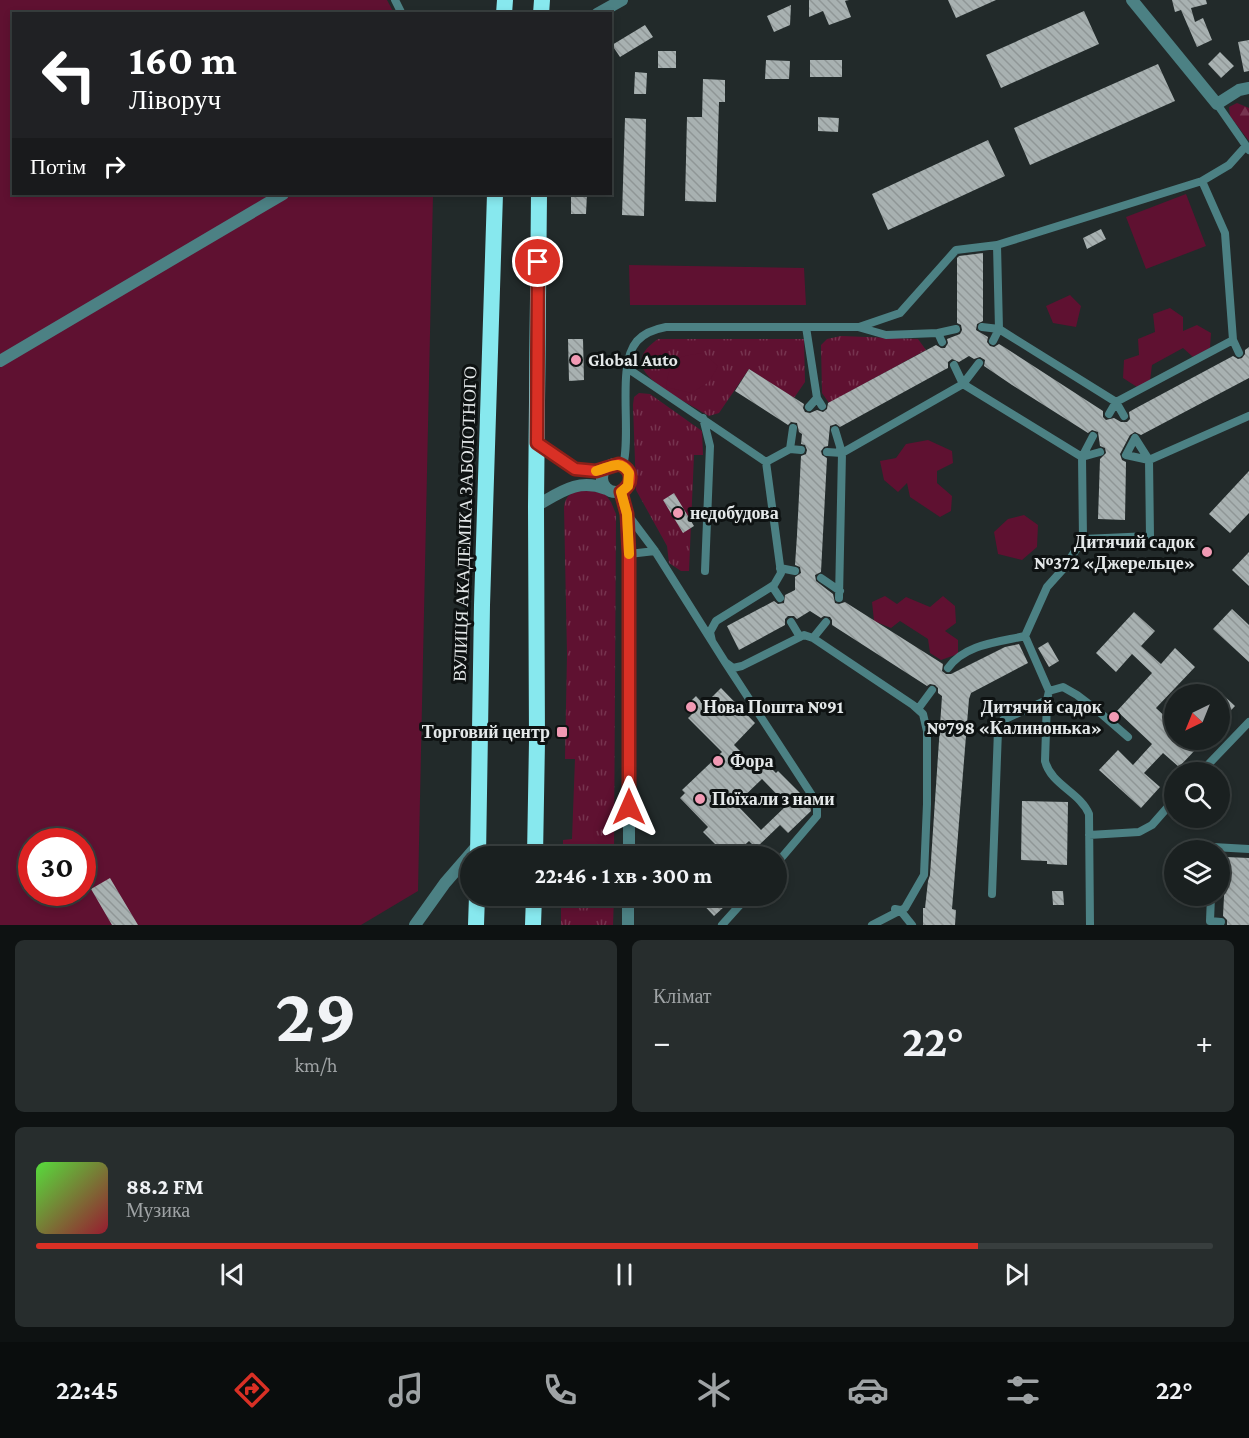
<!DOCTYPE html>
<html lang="uk">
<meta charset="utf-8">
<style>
body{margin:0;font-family:"Crimson Pro",serif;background:#272d2d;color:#f1f3f6;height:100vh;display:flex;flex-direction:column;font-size:22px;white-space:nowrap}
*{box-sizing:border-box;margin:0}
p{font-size:20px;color:#9fa3a5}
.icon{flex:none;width:33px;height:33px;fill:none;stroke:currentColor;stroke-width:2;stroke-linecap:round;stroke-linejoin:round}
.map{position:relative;height:925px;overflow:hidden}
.side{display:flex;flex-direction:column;gap:15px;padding:15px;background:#0e1212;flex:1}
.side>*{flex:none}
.hud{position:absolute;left:12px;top:12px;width:600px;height:183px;border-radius:0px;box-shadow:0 3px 9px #0003,0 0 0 2px #383e3e;background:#202124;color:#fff;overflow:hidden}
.needle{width:39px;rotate:223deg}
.controls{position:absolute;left:1164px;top:684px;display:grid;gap:12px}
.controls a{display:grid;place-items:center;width:66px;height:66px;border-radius:50%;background:#1a2020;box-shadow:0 3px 9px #0003,0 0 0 2px #383e3e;font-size:30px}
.speed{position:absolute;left:18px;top:828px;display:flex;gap:12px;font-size:30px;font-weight:700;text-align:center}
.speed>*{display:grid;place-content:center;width:78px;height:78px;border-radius:50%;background:#1a2020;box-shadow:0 3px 9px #0003,0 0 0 2px #383e3e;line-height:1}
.speed .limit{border:9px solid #d22;background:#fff;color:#111}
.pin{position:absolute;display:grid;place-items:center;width:51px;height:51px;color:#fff;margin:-26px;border:3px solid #fff;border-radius:50%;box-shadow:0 2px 6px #0007}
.me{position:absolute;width:66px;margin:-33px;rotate:0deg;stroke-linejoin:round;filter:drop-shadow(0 0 4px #0008)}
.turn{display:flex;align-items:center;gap:21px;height:126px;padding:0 18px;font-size:27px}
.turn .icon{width:78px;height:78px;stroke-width:2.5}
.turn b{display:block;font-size:42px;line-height:51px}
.then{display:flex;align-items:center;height:57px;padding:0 18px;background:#0003;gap:12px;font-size:22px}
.big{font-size:45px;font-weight:700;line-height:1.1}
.side .card{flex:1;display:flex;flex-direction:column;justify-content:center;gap:9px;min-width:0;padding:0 21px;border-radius:9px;background:#272d2d}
.side .dial{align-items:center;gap:0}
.dial b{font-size:78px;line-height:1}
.song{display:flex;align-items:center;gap:18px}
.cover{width:72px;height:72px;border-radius:9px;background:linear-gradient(135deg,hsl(110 70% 55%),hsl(350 70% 35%))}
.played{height:6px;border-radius:3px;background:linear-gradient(90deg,#d93025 80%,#383e3e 80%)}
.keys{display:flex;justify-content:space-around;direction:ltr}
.heat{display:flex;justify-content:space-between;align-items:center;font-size:33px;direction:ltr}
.side .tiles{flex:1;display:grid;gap:15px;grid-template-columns:1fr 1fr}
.card:last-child{grid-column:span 2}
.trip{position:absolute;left:460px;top:846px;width:327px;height:60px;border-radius:30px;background:#1a2020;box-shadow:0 3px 9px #0003,0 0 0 2px #383e3e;font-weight:700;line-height:60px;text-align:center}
.dock{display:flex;height:96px;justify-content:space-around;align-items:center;background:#0a0d0d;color:#9fa3a5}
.dock .icon{width:42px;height:42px}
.dock .current{color:#d93025}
.dock b{font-size:27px;color:#f1f3f6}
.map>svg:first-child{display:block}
</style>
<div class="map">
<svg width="1249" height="925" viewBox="0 0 1249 925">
<defs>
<pattern id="grass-tufts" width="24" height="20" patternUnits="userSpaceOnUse" patternTransform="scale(1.5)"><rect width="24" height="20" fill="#5f1131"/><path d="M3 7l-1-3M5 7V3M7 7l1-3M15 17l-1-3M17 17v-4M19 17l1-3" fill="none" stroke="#76344f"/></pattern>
<pattern id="forest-firs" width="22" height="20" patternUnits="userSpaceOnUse" patternTransform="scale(1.5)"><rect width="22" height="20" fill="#5f1131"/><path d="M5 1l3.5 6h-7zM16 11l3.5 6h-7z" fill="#76344f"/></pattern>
<pattern id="building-back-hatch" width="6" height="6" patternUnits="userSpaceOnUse" patternTransform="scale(1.5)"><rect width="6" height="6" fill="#a8b1b1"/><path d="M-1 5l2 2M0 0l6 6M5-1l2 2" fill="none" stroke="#8f9696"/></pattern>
</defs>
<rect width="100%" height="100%" fill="#222a2a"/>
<path fill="url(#grass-tufts)" d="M 841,336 L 918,339 L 926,350 L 829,403 L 822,393 L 821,345 L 827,339 Z
M 658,339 L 804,339 L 805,382 L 794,398 L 749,369 L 719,413 L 709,416 C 693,406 645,383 642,365 C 639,353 650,345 658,339 Z
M 639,393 L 650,394 L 702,431 L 703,455 L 694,455 L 689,571 L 681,571 L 669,563 L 667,546 L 636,490 L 633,405 L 634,397 Z
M 583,489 L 605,494 L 611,502 L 616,514 L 614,856 L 563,856 L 563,840 L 572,839 L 575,759 L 565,759 L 567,654 L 564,507 C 566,495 571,492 583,489 Z
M 561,896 L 614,896 L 613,925 L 561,925 Z"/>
<path fill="url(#forest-firs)" d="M 1237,103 L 1249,108 L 1249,141 L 1230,116 L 1229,107 Z"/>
<path fill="#5f1131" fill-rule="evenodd" d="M 0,0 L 387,0 L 394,13 L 14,14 L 14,194 L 433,194 L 418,891 L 361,925 L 0,925 ZM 32,842 L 82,842 L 82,892 L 32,892 Z
M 1186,194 L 1206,246 L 1146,269 L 1126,217 Z
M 629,265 L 804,268 L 806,305 L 630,305 Z
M 1070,295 L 1081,306 L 1076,327 L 1053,323 L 1046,306 Z
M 1170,308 L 1183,317 L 1183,331 L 1197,325 L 1211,333 L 1210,348 L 1193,357 L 1183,348 L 1152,365 L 1150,381 L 1137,387 L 1123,378 L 1124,360 L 1139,355 L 1138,339 L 1155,332 L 1153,314 Z
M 703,353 L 718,366 L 709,382 L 691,393 L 666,387 C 671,357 674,357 703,353 Z
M 928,440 L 952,451 L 953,463 L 937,471 L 937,483 L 952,496 L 951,511 L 940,517 L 910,497 L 907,483 L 898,492 L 884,480 L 880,461 L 896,458 L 906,444 Z
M 1024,515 L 1038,525 L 1037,547 L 1022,560 L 998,554 L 994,532 L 1008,519 Z
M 885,596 L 897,604 L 906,597 L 930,607 L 943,596 L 955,606 L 956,623 L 945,631 L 958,640 L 958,654 L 941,660 L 930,653 L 928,639 L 900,621 L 891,628 L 874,621 L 872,602 Z"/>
<path fill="url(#building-back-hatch)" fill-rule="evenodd" d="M 809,0 L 849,0 L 845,1 L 851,17 L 829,25 L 823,11 L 809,17 Z
M 948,0 L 996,0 L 956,18 Z
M 1172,0 L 1206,0 L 1207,4 L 1191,8 L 1195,22 L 1203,18 L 1212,40 L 1197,47 L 1181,10 L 1175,12 Z
M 791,5 L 790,25 L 774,32 L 767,16 Z
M 1084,11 L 1099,44 L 1001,88 L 986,55 Z
M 645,25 L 653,37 L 620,57 L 612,45 Z
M 1249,40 L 1249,71 L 1244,72 L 1238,42 Z
M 658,51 L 676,51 L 676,68 L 658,68 Z
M 1220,52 L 1234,66 L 1221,78 L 1208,64 Z
M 766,60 L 790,61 L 789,79 L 765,79 Z
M 810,60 L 842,60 L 842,77 L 810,77 Z
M 1158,64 L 1175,101 L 1030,165 L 1014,128 Z
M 635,72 L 647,73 L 646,94 L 634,94 Z
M 703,79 L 725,80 L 725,102 L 719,102 L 716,202 L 685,201 L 687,117 L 702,117 Z
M 818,117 L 839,118 L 838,132 L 818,131 Z
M 625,118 L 646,119 L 644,216 L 622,215 Z
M 988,140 L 1005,176 L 888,230 L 872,194 Z
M 571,194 L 587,194 L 586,214 L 571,214 Z
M 1101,229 L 1106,239 L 1087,249 L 1083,238 Z
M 983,253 L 983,321 L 977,324 L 976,330 L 988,337 L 987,342 L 990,346 L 994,347 L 999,344 L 1004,347 L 1103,411 L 1103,417 L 1106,420 L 1114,418 L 1121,422 L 1127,422 L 1130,419 L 1129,412 L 1136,408 L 1233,356 L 1238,359 L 1242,358 L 1245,354 L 1245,350 L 1249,347 L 1249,378 L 1141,435 L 1135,432 L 1130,435 L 1120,454 L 1122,460 L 1126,462 L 1125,520 L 1098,519 L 1100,459 L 1106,453 L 1105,448 L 1100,446 L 1098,432 L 1092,430 L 1088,433 L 1012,385 L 984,366 L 985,360 L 980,357 L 974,359 L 969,356 L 959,362 L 952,359 L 948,362 L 948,368 L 944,370 L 840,427 L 836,424 L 830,426 L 828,446 L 824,447 L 821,451 L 822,455 L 827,458 L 821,572 L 815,575 L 816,581 L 833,594 L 835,603 L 839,604 L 845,602 L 943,664 L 942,671 L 946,674 L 951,674 L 1005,647 L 1019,644 L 1028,663 L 971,693 L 969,699 L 952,909 L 956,910 L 955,925 L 923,925 L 923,908 L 925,908 L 928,881 L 930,875 L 942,696 L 938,693 L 938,688 L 935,685 L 930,684 L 927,686 L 832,625 L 832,620 L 830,617 L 824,616 L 821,618 L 810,611 L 797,619 L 794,616 L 788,616 L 785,619 L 785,625 L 739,650 L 727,626 L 774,601 L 778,604 L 784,603 L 785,595 L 795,590 L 795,577 L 801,573 L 800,567 L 795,565 L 797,535 L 801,456 L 806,454 L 807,450 L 805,445 L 801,444 L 802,434 L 799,432 L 797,423 L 791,422 L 788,425 L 735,391 L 749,369 L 804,404 L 803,408 L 805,412 L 810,413 L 817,410 L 823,412 L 827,409 L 828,403 L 936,345 L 941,348 L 945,348 L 948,343 L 947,339 L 960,334 L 962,330 L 961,325 L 957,323 L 957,258 L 959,256 Z
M 568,339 L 583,339 L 584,380 L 569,381 Z
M 1249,471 L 1249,513 L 1230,533 L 1209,514 Z
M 674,493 L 694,526 L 683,533 L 663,500 Z
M 1249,552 L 1249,586 L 1232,570 Z
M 1232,609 L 1249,625 L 1249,662 L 1213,629 Z
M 1134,612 L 1155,631 L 1141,646 L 1161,664 L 1175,648 L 1195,667 L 1156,708 L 1174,725 L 1174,740 L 1190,740 L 1198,747 L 1179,767 L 1163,753 L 1144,773 L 1160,787 L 1141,808 L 1099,770 L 1118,750 L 1133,765 L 1152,744 L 1117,711 L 1152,673 L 1132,654 L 1116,672 L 1096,653 Z
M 1048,642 L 1059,661 L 1049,667 L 1038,648 Z
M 721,688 L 755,723 L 734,745 L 753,764 L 760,757 L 776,773 L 778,771 L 809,802 L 811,811 L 788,833 L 780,825 L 756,848 L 749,841 L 733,856 L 710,856 L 719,848 L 703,832 L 708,827 L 680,798 L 685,793 L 682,790 L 722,752 L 688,718 L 693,713 L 686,706 L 696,696 L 704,705 ZM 762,779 L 787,805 L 761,830 L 736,804 Z
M 1220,692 L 1235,706 L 1220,722 Z
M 1022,801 L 1068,802 L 1067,865 L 1047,864 L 1047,861 L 1021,860 Z
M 1226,857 L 1249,858 L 1249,925 L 1227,925 L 1227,920 L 1223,916 Z
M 110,878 L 138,925 L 112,925 L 91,889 Z
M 1052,891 L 1063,891 L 1064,905 L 1053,905 Z
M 695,896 L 736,896 L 714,916 Z"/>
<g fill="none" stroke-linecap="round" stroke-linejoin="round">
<path stroke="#4c8184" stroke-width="8" d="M 395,0 L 402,14
M 1217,104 L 1249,150
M 806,327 L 817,398 L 822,406
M 859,327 L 900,313 L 956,250 L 997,245 L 1202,181 L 1229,165 L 1246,146
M 982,327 L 999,329 L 1116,402 L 1233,340 L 1225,233 L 1202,181
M 938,333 L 956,329
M 1233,340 L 1239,353
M 993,341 L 999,329 L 997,245
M 954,365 L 963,384 L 1082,457 L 1083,539 L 1150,536 L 1149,460 L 1249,416
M 627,368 L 766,462 L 781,573 L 774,585 L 716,621 L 710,632 L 712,641
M 1116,402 L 1124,416
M 809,407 L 817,398
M 1109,414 L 1116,402
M 703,418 L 710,446 L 705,571
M 1135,438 L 1126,455 L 1149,460
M 1135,438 L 1149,460
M 790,449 L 793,428
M 827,452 L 842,453 L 835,430
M 1082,457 L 1093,436
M 1082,457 L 1100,452
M 766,462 L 790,449 L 801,450
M 623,466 C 632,432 616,365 637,341 C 645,332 655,329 666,327 L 858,327 L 886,335 L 938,333 L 942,342
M 628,515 L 655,551 L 725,662 L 817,803 L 817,816 L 777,863
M 629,554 L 655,551
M 780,568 L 795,571
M 821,578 L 840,591
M 772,586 L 780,598
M 839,598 L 842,453 L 963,384 L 979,363
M 791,622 L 800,637
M 1025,636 L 1049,691
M 813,638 L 826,622
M 725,662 L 733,668 L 742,666 L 804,635 L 813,638 L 913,705 L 923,714 L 927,731 L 927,804 L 924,875 L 905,908 L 872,925
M 948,668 C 965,644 999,642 1025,636 L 1047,587 L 1064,568 L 1083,539
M 918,709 L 932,690
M 1201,772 L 1249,722
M 1089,835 L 1139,832 L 1152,825 L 1174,800
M 1213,850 L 1213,847 L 1249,849
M 992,894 L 998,730 L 1003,720 L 1047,700
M 1211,896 L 1210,921 L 1221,922
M 895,909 L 900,910 L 912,925
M 722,925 L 748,896
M 1090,925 L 1089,814 C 1080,792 1051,785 1045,761 L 1047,700 L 1049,691 L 1063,687 L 1077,695 L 1098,711 L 1128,737"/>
<path stroke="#4c8184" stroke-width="12" d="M 1132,0 L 1217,104 L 1239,90 L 1249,88
M 0,361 L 283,194
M 537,443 C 560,459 575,476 605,469
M602 478a14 14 0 1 1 28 0a14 14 0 1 1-28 0Z
M 621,492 L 627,514 L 629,554 L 629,856
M 536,506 C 561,492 578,478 606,489
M 415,925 L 445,883 L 478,845
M 628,925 L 628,896"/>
<path stroke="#4c8184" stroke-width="12" d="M 597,14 L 622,0"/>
<path stroke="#87e8ee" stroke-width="16" d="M 504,14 L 505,0
M 541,14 L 542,0
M 478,856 L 482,605 L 495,194
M 535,856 L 537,741 L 536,506 L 539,194
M 476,925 L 477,896
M 533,925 L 534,896"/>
</g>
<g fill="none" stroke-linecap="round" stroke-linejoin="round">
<g stroke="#8d1f18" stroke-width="15">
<path id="route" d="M 538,262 L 537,443 L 575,469 L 596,471 L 619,464 C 633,469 634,484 621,492 L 627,514 L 629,554 L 629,807"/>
</g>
<use href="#route" stroke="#d93025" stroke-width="10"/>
<path stroke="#f59e0b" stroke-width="10" d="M 596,471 C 609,468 620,458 629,473 L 628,486 L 621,492 L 627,514 L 629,554"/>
</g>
<g fill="#f19ab4" stroke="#0e1212" stroke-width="2">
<circle cx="576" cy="360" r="6"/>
<circle cx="678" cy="513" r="6"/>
<circle cx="1207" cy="552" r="6"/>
<circle cx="691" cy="707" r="6"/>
<circle cx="1114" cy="717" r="6"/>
<rect x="556" y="726" width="12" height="12" rx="3"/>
<circle cx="718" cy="761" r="6"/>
<circle cx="700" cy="799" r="6"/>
</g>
<g text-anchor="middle" stroke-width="6" stroke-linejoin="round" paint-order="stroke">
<g font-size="18" font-weight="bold" fill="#e4e8e9" stroke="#0e1212" text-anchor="start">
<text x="588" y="366">Global Auto</text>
<text x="690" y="519">недобудова</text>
<text x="1195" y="548" text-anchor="end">Дитячий садок<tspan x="1195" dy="21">№372 «Джерельце»</tspan></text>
<text x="703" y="713">Нова Пошта №91</text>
<text x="1102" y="713" text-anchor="end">Дитячий садок<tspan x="1102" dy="21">№798 «Калинонька»</tspan></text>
<text x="550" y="738" text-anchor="end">Торговий центр</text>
<text x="730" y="767">Фора</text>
<text x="712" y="805">Поїхали з нами</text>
</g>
<g font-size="18" fill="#e4e8e9" stroke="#0e1212">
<text transform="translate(465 524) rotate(-88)" y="6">ВУЛИЦЯ АКАДЕМІКА ЗАБОЛОТНОГО</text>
</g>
</g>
</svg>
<div class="controls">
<a><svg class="needle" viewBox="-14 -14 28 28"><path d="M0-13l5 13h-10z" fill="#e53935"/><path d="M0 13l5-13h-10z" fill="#9fa3a5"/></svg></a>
<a><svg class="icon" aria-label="search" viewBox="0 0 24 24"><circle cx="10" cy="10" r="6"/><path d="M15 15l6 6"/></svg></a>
<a><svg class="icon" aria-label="layers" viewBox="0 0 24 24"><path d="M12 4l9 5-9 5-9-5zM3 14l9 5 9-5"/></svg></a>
</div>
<div class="speed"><div class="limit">30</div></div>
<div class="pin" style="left:538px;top:262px;background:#d93025"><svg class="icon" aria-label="arrive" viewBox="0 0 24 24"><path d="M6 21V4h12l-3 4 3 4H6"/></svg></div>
<svg class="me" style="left:629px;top:807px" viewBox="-20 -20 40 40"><path d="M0-17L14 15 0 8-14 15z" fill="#d93025" stroke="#fff" stroke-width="4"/></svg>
<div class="trip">22:46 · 1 хв · 300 m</div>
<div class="hud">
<div class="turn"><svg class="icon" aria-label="left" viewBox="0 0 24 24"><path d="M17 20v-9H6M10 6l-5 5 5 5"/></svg><div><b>160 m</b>Ліворуч</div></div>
<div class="then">Потім<svg class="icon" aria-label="right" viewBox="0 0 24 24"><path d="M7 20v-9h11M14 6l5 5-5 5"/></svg></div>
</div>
</div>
<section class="side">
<div class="tiles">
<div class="card dial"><b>29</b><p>km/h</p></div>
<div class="card"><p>Клімат</p>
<div class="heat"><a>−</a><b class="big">22°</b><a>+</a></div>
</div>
<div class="card">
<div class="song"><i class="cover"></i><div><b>88.2 FM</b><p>Музика</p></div></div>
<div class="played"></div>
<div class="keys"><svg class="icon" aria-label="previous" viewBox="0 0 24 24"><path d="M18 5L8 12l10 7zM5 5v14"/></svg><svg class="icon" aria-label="pause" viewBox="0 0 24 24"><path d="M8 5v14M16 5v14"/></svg><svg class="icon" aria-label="next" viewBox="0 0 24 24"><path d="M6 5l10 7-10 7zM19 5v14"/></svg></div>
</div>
</div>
</section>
<nav class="dock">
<b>22:45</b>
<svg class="icon current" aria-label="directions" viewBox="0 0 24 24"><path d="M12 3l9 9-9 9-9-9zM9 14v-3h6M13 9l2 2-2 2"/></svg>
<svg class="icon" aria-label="music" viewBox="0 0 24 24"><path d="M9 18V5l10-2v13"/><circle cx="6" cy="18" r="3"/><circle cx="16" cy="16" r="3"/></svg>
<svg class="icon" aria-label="phone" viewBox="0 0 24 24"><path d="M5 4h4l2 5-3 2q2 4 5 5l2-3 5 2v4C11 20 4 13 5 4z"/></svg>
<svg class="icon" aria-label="climate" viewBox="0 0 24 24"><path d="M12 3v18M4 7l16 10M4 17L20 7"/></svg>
<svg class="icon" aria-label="car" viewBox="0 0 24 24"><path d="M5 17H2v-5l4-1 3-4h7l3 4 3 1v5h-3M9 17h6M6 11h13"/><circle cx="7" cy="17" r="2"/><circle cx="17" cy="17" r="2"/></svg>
<svg class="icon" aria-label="filters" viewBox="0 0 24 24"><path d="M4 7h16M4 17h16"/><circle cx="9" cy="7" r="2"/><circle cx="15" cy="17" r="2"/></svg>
<b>22°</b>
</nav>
